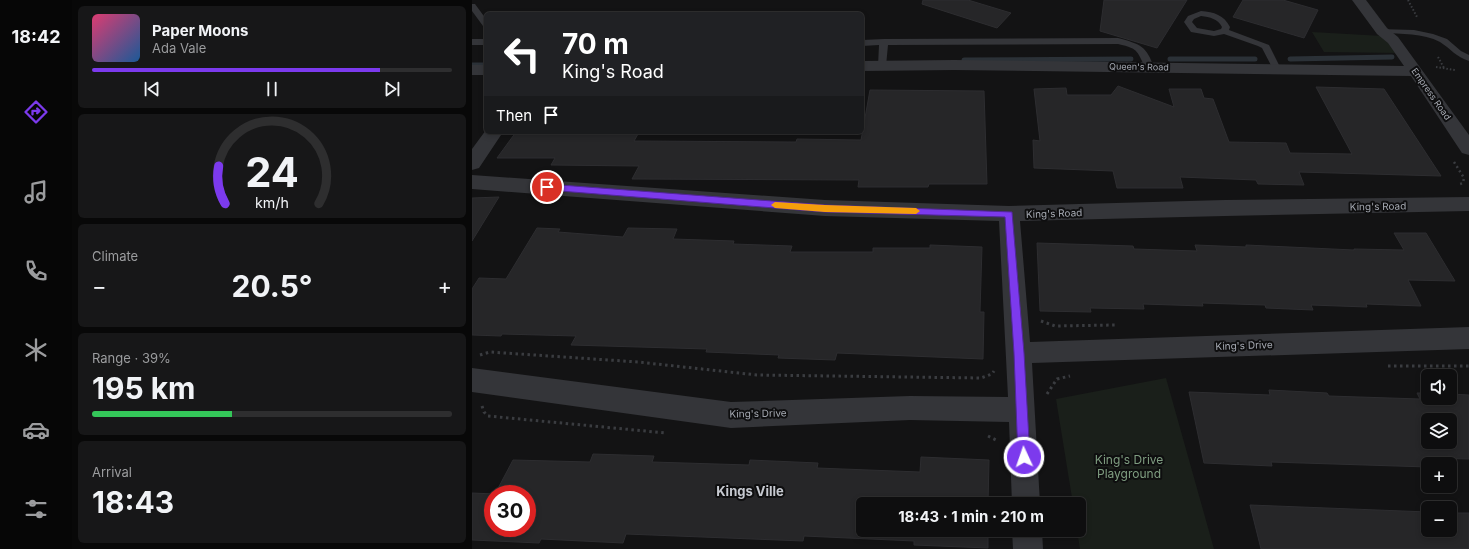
<!DOCTYPE html>
<meta charset="utf-8">
<style>
body{margin:0;font-family:Inter,sans-serif;background:#171718;color:#f1f3f6;height:100vh;display:flex;flex-direction:column;font-size:15px;white-space:nowrap}
*{box-sizing:border-box;margin:0}
p{font-size:13px;color:#9b9c9e}
.icon{flex:none;width:22px;height:22px;fill:none;stroke:currentColor;stroke-width:2;stroke-linecap:round;stroke-linejoin:round}
.map{position:relative;flex:1;overflow:hidden}
.drawer{display:flex;flex-direction:column;gap:6px;padding:6px;background:#080808;width:400px}
.drawer>*{flex:none}
.banner{position:absolute;left:12px;top:12px;width:380px;height:122px;border-radius:6px;box-shadow:0 2px 6px #0003,0 0 0 1px #2e2e2f;background:#202124;color:#fff;overflow:hidden}
.controls{position:absolute;left:949px;top:369px;display:grid;gap:8px}
.controls a{display:grid;place-items:center;width:36px;height:36px;border-radius:6px;background:#0e0e0f;box-shadow:0 2px 6px #0003,0 0 0 1px #2e2e2f;font-size:20px}
.speed{position:absolute;left:12px;top:485px;display:flex;gap:8px;font-size:20px;font-weight:700;text-align:center}
.speed>*{display:grid;place-content:center;width:52px;height:52px;border-radius:50%;background:#0e0e0f;box-shadow:0 2px 6px #0003,0 0 0 1px #2e2e2f;line-height:1}
.speed .limit{border:6px solid #d22;background:#fff;color:#111}
.pin{position:absolute;display:grid;place-items:center;width:34px;height:34px;color:#fff;margin:-17px;border:2px solid #fff;border-radius:50%;box-shadow:0 1px 4px #0007}
.me{position:absolute;width:44px;margin:-22px;rotate:357deg;stroke-linejoin:round;filter:drop-shadow(0 0 3px #0008)}
.turn{display:flex;align-items:center;gap:14px;height:84px;padding:0 12px;font-size:18px}
.turn .icon{width:52px;height:52px;stroke-width:2.5}
.turn b{display:block;font-size:28px;line-height:34px}
.then{display:flex;align-items:center;height:38px;padding:0 12px;background:#0003;gap:8px;font-size:15px}
.big{font-size:30px;font-weight:700;line-height:1.1}
.drawer .tile{flex:1;display:flex;flex-direction:column;justify-content:center;gap:6px;min-width:0;padding:0 14px;border-radius:6px;background:#171718}
.drawer .dial{align-items:center;gap:0}
.dial svg{height:104px;overflow:visible;fill:none;stroke:#2e2e2f;stroke-width:7;stroke-linecap:round;text-anchor:middle}
.dial text{fill:#f1f3f6;stroke:none}
.song{display:flex;align-items:center;gap:12px}
.cover{width:48px;height:48px;border-radius:6px;background:linear-gradient(135deg,hsl(340 70% 55%),hsl(210 70% 35%))}
.played{height:4px;border-radius:2px;background:linear-gradient(90deg,#7c3aed 80%,#2e2e2f 80%)}
.keys{display:flex;justify-content:space-around;direction:ltr}
.heat{display:flex;justify-content:space-between;align-items:center;font-size:22px;direction:ltr}
.charge{height:6px;border-radius:3px;background:linear-gradient(90deg,#34c759 39%,#2e2e2f 0)}
.trip{position:absolute;left:384px;top:497px;width:230px;height:40px;border-radius:6px;background:#0e0e0f;box-shadow:0 2px 6px #0003,0 0 0 1px #2e2e2f;font-weight:700;line-height:40px;text-align:center}
main{display:flex;flex:1;min-height:0}
.menu{display:flex;flex-direction:column;width:72px;justify-content:space-around;align-items:center;background:#060606;color:#9b9c9e}
.menu .icon{width:28px;height:28px}
.menu .active{color:#7c3aed}
.menu b{font-size:18px;color:#f1f3f6}
.map>svg:first-child{display:block}
</style>
<main>
<nav class="menu">
<b>18:42</b>
<svg class="icon active" aria-label="directions" viewBox="0 0 24 24"><path d="M12 3l9 9-9 9-9-9zM9 14v-3h6M13 9l2 2-2 2"/></svg>
<svg class="icon" aria-label="music" viewBox="0 0 24 24"><path d="M9 18V5l10-2v13"/><circle cx="6" cy="18" r="3"/><circle cx="16" cy="16" r="3"/></svg>
<svg class="icon" aria-label="phone" viewBox="0 0 24 24"><path d="M5 4h4l2 5-3 2q2 4 5 5l2-3 5 2v4C11 20 4 13 5 4z"/></svg>
<svg class="icon" aria-label="climate" viewBox="0 0 24 24"><path d="M12 3v18M4 7l16 10M4 17L20 7"/></svg>
<svg class="icon" aria-label="car" viewBox="0 0 24 24"><path d="M5 17H2v-5l4-1 3-4h7l3 4 3 1v5h-3M9 17h6M6 11h13"/><circle cx="7" cy="17" r="2"/><circle cx="17" cy="17" r="2"/></svg>
<svg class="icon" aria-label="filters" viewBox="0 0 24 24"><path d="M4 7h16M4 17h16"/><circle cx="9" cy="7" r="2"/><circle cx="15" cy="17" r="2"/></svg>
</nav>
<section class="drawer">
<div class="tile">
<div class="song"><i class="cover"></i><div><b>Paper Moons</b><p>Ada Vale</p></div></div>
<div class="played"></div>
<div class="keys"><svg class="icon" aria-label="previous" viewBox="0 0 24 24"><path d="M18 5L8 12l10 7zM5 5v14"/></svg><svg class="icon" aria-label="pause" viewBox="0 0 24 24"><path d="M8 5v14M16 5v14"/></svg><svg class="icon" aria-label="next" viewBox="0 0 24 24"><path d="M6 5l10 7-10 7zM19 5v14"/></svg></div>
</div>
<div class="tile dial"><svg viewBox="0 0 100 80">
<path d="M14 69A42 42 0 1 1 86 69"/>
<path d="M14 69A42 42 0 0 1 9 40" stroke="#7c3aed"/>
<text x="50" y="56" font-size="32" font-weight="700">24</text>
<text x="50" y="72" font-size="11">km/h</text>
</svg></div>
<div class="tile"><p>Climate</p>
<div class="heat"><a>−</a><b class="big">20.5°</b><a>+</a></div>
</div>
<div class="tile"><p>Range · 39%</p><b class="big">195 km</b><div class="charge"></div></div>
<div class="tile"><p>Arrival</p><b class="big">18:43</b></div>
</section>
<div class="map">
<svg width="997" height="549" viewBox="0 0 997 549">
<rect width="100%" height="100%" fill="#131314"/>
<path fill="#1a1f1a" d="M 840,32 L 911,36 L 927,53 L 852,52 Z
M 694,378 L 742,549 L 608,549 L 605,530 L 607,530 L 607,504 L 601,504 L 584,399 Z"/>
<g fill="none" stroke-linecap="round" stroke-linejoin="round">
<path stroke="#2b3137" stroke-width="5" d="M 698,59 L 783,59
M 818,59 L 920,57
M 492,60 L 659,59
M 0,65 L 14,65"/>
</g>
<path fill="#262628" stroke="#2d2d30" fill-rule="evenodd" d="M 451,0 L 496,0 L 539,13 L 525,28 L 450,4 Z
M 632,0 L 715,0 L 685,48 L 628,31 Z
M 771,0 L 811,0 L 846,10 L 832,38 L 761,17 Z
M 646,86 L 702,107 L 697,89 L 729,89 L 732,98 L 741,99 L 757,142 L 814,143 L 818,153 L 880,154 L 844,87 L 912,89 L 969,176 L 827,172 L 832,185 L 786,184 L 784,180 L 708,177 L 711,188 L 645,188 L 641,171 L 562,168 L 561,140 L 568,141 L 562,89 L 594,88 L 595,95 L 639,95 Z
M 398,90 L 512,91 L 515,184 L 457,184 L 456,187 L 386,187 L 387,180 L 160,179 L 167,166 L 79,165 L 83,158 L 25,158 L 44,132 L 166,134 L 162,141 L 324,142 L 325,139 L 389,140 Z
M 27,197 L 0,241 L 0,198 Z
M 65,228 L 88,229 L 86,232 L 151,237 L 156,228 L 205,229 L 201,239 L 262,241 L 261,244 L 320,246 L 318,252 L 401,252 L 401,248 L 458,248 L 458,245 L 510,247 L 508,312 L 512,312 L 511,359 L 365,353 L 363,360 L 306,358 L 307,355 L 234,352 L 235,349 L 99,345 L 104,336 L 30,334 L 29,336 L 0,335 L 0,289 L 7,278 L 34,279 Z
M 922,233 L 954,233 L 983,281 L 936,280 L 949,306 L 894,304 L 895,307 L 839,305 L 841,310 L 794,308 L 793,305 L 730,303 L 731,306 L 671,304 L 672,309 L 618,308 L 619,312 L 568,311 L 565,243 L 661,246 L 662,249 L 725,251 L 723,245 L 774,247 L 774,245 L 882,250 L 882,249 L 932,250 Z
M 797,390 L 855,393 L 857,396 L 948,399 L 945,393 L 956,393 L 956,398 L 978,398 L 978,394 L 997,395 L 997,459 L 956,458 L 959,464 L 956,464 L 956,467 L 799,462 L 800,466 L 732,463 L 717,392 L 798,395 ZM 956,420 L 978,420 L 978,442 L 956,442 Z
M 121,454 L 182,456 L 180,462 L 277,465 L 278,460 L 346,463 L 345,468 L 448,472 L 449,457 L 517,460 L 516,504 L 391,504 L 391,530 L 516,530 L 516,548 L 442,545 L 442,541 L 332,536 L 331,541 L 154,534 L 151,543 L 69,539 L 67,543 L 0,540 L 0,493 L 23,494 L 41,460 L 118,462 ZM 21,494 L 55,494 L 55,528 L 21,528 Z
M 778,505 L 956,512 L 956,530 L 978,530 L 978,513 L 997,513 L 997,549 L 789,549 Z"/>
<g fill="none" stroke-linecap="round" stroke-linejoin="round">
<path stroke="#3a3c40" stroke-width="2" stroke-dasharray="1.5 2" stroke-linecap="butt" d="M 936,0 L 945,17
M 966,57 L 972,68
M 964,67 L 983,70"/>
<path stroke="#3a3c40" stroke-width="2.5" stroke-dasharray="2 3" stroke-linecap="butt" d="M 982,162 L 992,178 L 991,183 L 988,184"/>
<path stroke="#3a3c40" stroke-width="3" stroke-dasharray="2.5 3.5" stroke-linecap="butt" d="M 569,321 L 583,326 L 643,325
M 8,355 L 18,352 L 166,362 L 285,375 L 509,378 L 520,374 L 522,371
M 916,366 L 997,366
M 575,394 L 585,379 L 598,376
M 10,406 L 12,412 L 16,416 L 194,433
M 516,436 L 526,441"/>
<path fill="#343539" fill-rule="evenodd" d="M 0,4 L 3,4 L 14,19 L 14,26 L 11,26 L 0,11 Z
M 729,11 C 742,12 752,15 758,27 L 757,30 L 797,45 L 809,69 L 808,71 L 802,71 L 790,48 L 786,46 L 752,34 L 742,36 L 719,32 L 712,22 L 716,16 ZM 729,16 C 738,17 746,19 750,27 L 749,29 L 742,31 L 725,28 L 720,22 L 722,19 Z
M 907,29 L 942,30 L 961,34 L 975,39 L 989,51 L 997,55 L 997,61 C 984,57 979,49 968,42 C 951,33 929,34 910,33 L 906,31 Z
M 646,38 C 668,44 675,46 682,68 L 681,70 L 675,70 C 664,52 669,49 646,44 L 416,45 L 414,66 L 410,69 L 406,66 L 407,45 L 390,46 L 390,40 L 412,39 Z
M 0,39 L 14,39 L 14,45 L 0,45 Z"/>
<path fill="#343539" fill-rule="evenodd" d="M 880,0 L 894,0 L 915,28 L 926,37 L 997,135 L 997,155 L 990,153 L 939,76 L 482,70 L 390,71 L 390,61 L 482,60 L 932,66 L 916,43 L 905,34 Z
M 0,65 L 14,65 L 14,75 L 0,75 Z
M 14,130 L 14,132 L 31,132 L 7,168 L 0,170 L 0,149 Z
M 0,175 L 353,200 L 537,206 L 753,200 L 997,197 L 997,211 L 753,216 L 548,221 L 558,342 L 997,327 L 997,349 L 560,363 L 568,504 L 540,504 L 537,422 L 438,420 L 259,428 L 0,392 L 0,368 L 259,402 L 438,396 L 536,397 L 527,221 L 353,216 L 0,189 Z
M 540,530 L 570,530 L 571,549 L 541,549 Z"/>
</g>
<path fill="#7c3aed" stroke="#51269a" d="M 75,184 L 353,205 L 540,212 L 552,353 L 558,457 L 556,461 L 552,463 L 548,461 L 546,457 L 542,353 L 533,217 L 353,212 L 75,190 L 71,187 Z"/>
<path fill="#f59e0b" d="M 303,202 L 353,205 L 444,208 L 448,211 L 444,214 L 353,212 L 303,208 L 299,205 Z"/>
<g text-anchor="middle" stroke-width="4" stroke-linejoin="round" paint-order="stroke">
<g font-size="9" fill="#a6aab3" stroke="#0e0e0f">
<text transform="translate(667 67) rotate(1)" y="3">Queen's Road</text>
<text transform="translate(959 94) rotate(55)" y="3">Empress Road</text>
</g>
<g font-size="10" fill="#a6aab3" stroke="#0e0e0f">
<text transform="translate(906 206) rotate(-1)" y="4">King's Road</text>
<text transform="translate(582 213) rotate(-2)" y="4">King's Road</text>
<text transform="translate(772 345) rotate(-2)" y="4">King's Drive</text>
<text transform="translate(286 413) rotate(-1)" y="4">King's Drive</text>
</g>
<g font-size="12" fill="#7f9d81" stroke="#0e0e0f">
<text x="657" y="464">King's Drive<tspan x="657" dy="14">Playground</tspan></text>
</g>
<g font-size="13" font-weight="bold" fill="#c6c9d0" stroke="#0e0e0f">
<text x="278" y="496">Kings Ville</text>
</g>
</g>
</svg>
<div class="controls">
<a><svg class="icon" aria-label="sound" viewBox="0 0 24 24"><path d="M4 9h4l5-4v14l-5-4H4zM17 9q2 3 0 6"/></svg></a>
<a><svg class="icon" aria-label="layers" viewBox="0 0 24 24"><path d="M12 4l9 5-9 5-9-5zM3 14l9 5 9-5"/></svg></a>
<a>+</a>
<a>−</a>
</div>
<div class="speed"><div class="limit">30</div></div>
<div class="pin" style="left:75px;top:187px;background:#d93025"><svg class="icon" aria-label="arrive" viewBox="0 0 24 24"><path d="M6 21V4h12l-3 4 3 4H6"/></svg></div>
<svg class="me" style="left:552px;top:457px" viewBox="-20 -20 40 40"><circle r="17" fill="#7c3aed" stroke="#fff" stroke-width="3"/><path d="M0-11L8 9 0 5-8 9z" fill="#fff"/></svg>
<div class="trip">18:43 · 1 min · 210 m</div>
<div class="banner">
<div class="turn"><svg class="icon" aria-label="left" viewBox="0 0 24 24"><path d="M17 20v-9H6M10 6l-5 5 5 5"/></svg><div><b>70 m</b>King's Road</div></div>
<div class="then">Then<svg class="icon" aria-label="arrive" viewBox="0 0 24 24"><path d="M6 21V4h12l-3 4 3 4H6"/></svg></div>
</div>
</div>
</main>
